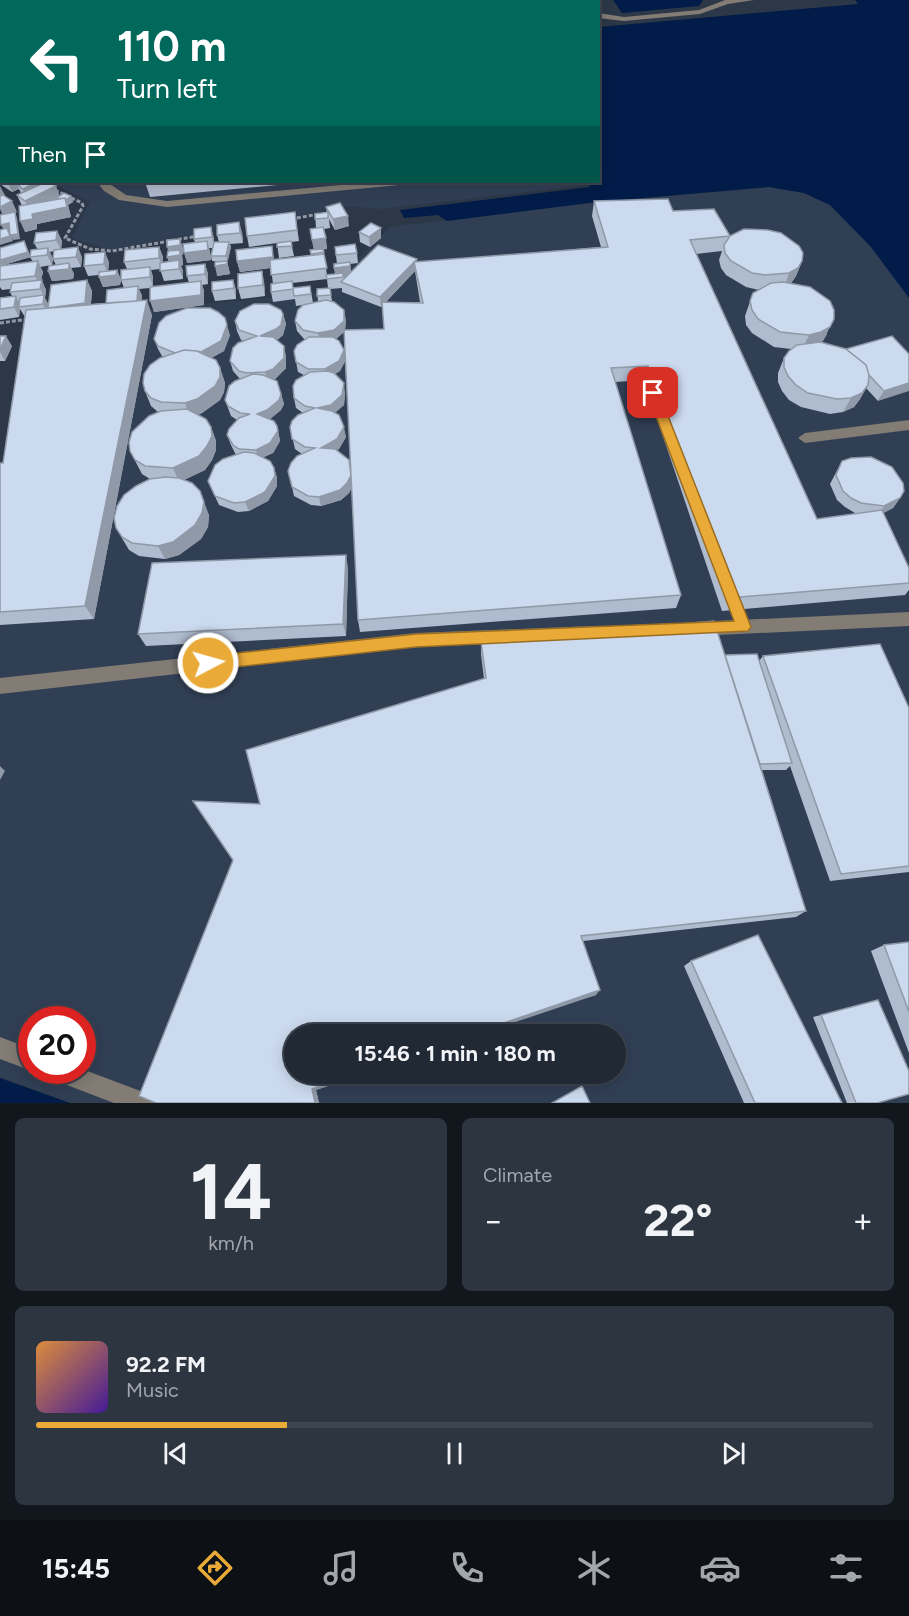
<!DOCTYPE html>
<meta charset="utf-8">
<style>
body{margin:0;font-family:Figtree,sans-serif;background:#2d3541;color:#f1f3f6;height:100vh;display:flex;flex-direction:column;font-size:22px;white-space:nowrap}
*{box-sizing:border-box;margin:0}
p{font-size:20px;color:#a2a6ad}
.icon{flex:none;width:33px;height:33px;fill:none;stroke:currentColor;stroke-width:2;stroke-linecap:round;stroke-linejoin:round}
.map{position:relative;height:1103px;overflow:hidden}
.sheet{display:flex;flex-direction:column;gap:15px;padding:15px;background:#12171d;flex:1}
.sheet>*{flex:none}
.hud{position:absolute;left:0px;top:0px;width:600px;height:183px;box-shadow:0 3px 15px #0003,0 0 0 2px #3e4550;background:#00695c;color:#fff;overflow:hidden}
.speed{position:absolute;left:18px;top:1006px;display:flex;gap:12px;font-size:30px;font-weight:700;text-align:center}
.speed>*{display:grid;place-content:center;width:78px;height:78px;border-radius:50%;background:#212935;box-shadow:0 3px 15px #0003,0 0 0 2px #3e4550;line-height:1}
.speed .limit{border:9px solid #d22;background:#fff;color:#111}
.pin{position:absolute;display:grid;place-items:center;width:51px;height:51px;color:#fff;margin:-26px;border-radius:12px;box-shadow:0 3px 9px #0006}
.me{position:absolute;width:66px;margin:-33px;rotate:84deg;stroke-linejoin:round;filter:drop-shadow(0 0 4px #0008)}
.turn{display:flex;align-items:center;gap:21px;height:126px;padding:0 18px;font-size:27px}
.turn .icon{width:78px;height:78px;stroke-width:2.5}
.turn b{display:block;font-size:42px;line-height:51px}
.then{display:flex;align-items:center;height:57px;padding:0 18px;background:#0003;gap:12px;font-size:22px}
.big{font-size:45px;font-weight:700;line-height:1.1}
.sheet .widget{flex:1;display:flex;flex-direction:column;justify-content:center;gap:9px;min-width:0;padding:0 21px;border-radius:9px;background:#2d3541}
.sheet .dial{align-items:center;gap:0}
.dial b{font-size:78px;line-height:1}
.song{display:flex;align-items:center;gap:18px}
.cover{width:72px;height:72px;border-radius:9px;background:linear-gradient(135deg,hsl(30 70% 55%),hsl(260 70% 35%))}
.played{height:6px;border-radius:3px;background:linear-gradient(90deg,#eaaa38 30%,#3e4550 30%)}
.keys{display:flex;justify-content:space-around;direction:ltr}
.heat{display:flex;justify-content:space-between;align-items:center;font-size:33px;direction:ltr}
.sheet .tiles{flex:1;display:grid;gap:15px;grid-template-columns:1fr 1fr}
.widget:last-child{grid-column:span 2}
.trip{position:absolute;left:284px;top:1024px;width:342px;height:60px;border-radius:30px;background:#212935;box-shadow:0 3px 15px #0003,0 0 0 2px #3e4550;font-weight:700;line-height:60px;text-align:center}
.dock{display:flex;height:96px;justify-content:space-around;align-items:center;background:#0d1015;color:#a2a6ad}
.dock .icon{width:42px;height:42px}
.dock .selected{color:#eaaa38}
.dock b{font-size:27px;color:#f1f3f6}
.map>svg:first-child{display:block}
</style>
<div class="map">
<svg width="909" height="1103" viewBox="0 0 909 1103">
<rect width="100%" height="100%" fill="#2c3747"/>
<path fill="#313f55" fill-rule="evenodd" d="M 50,182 L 588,182 L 589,185 L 378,209 L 351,206 L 108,250 L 72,238 L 90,202 Z
M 769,187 L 804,193 L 830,205 L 871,247 L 909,298 L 909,1103 L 70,1103 L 0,1077 L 0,474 L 10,474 L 28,321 L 325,292 L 390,227 L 597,202 ZM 32,1020 L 82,1020 L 82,1071 L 32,1071 ZM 294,1035 L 615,1035 L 615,1074 L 294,1074 Z"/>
<path fill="#011c48" d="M 494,0 L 909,0 L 909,298 L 871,247 L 830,205 L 804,193 L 769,187 L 597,202 L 447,221 L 438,215 L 404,218 L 400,210 L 590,187 L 588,182 L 598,182 L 598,2 Z
M 0,1078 L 70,1103 L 0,1103 Z"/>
<path fill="#2c3747" d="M 573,0 L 613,0 L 622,13 L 699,6 L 703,0 L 855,0 L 858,4 L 599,27 L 598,2 L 571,1 Z"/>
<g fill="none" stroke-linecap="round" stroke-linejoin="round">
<path stroke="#8f98a5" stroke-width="3" stroke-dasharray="4 2" stroke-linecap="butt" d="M 55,190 L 82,203 L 83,206 L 65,238 L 90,249 L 112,251 L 198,236
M 291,219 L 319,214
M 0,323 L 29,319"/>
<path fill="#827c74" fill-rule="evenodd" d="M 725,0 L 754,0 L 728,4 L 700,14 L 624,21 L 598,18 L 598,13 L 624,17 L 699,10 Z
M 0,72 L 2,72 L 2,78 L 0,78 Z
M 97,182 L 107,182 L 126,195 L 167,201 L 373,182 L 405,182 L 400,185 L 167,207 L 119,200 L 104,191 Z
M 909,420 L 909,430 L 805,443 L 798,438 L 805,433 Z
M 909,612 L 909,626 L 696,636 L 690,634 L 688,629 L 690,624 L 696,622 Z
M 594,626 L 600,628 L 602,633 L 600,638 L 594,640 L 416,647 L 0,694 L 0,678 L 416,633 Z
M 0,1037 L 32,1049 L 32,1071 L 0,1059 Z
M 82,1069 L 151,1095 L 154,1103 L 114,1103 L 51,1079 L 48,1071 L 82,1071 Z"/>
</g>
<path fill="#afbbce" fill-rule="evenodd" d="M 2,163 L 2,182 L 49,182 L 60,196 L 71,196 L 73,202 L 68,205 L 71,217 L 37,224 L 37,229 L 25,232 L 22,206 L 17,195 L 21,193 L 19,189 L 12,192 L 0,184 L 0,164 Z
M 145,182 L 309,182 L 150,197 Z
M 594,201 L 673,211 L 730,236 L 802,261 L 796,276 L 791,283 L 827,334 L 822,342 L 846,349 L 909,354 L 878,401 L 866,388 L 860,399 L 854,407 L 843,412 L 830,414 L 801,407 L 789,400 L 782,391 L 778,382 L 778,373 L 784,358 L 791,349 L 774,347 L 752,333 L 746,325 L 745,316 L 753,293 L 759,290 L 746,287 L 726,275 L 721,268 L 719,260 L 722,251 L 696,254 L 817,519 L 859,513 L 855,513 L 845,507 L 837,500 L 830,484 L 842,461 L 900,498 L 893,508 L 883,513 L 909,568 L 909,590 L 905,595 L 722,611 L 644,380 L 615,382 L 681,595 L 676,608 L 360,632 L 358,620 L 352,487 L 349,493 L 341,500 L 321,506 L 311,505 L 294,496 L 292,487 L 302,454 L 295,449 L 290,427 L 303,413 L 296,408 L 294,398 L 304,375 L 298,372 L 294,351 L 305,340 L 297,331 L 295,321 L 303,305 L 296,306 L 295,299 L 273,302 L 271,292 L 273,284 L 271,268 L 240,272 L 237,261 L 275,260 L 311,255 L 310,250 L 314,250 L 310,229 L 316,228 L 315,214 L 327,213 L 326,207 L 349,226 L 335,230 L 329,219 L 330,228 L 324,229 L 327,249 L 323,249 L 327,275 L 335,274 L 334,264 L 337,264 L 335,247 L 357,253 L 358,263 L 350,264 L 351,272 L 417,262 L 601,247 L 592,216 ZM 415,271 L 420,302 L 386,302 ZM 327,279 L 328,288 L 317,289 L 318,302 L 313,303 L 310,286 L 293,288 L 292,283 ZM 342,288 L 342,292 L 381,307 L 382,306 L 384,329 L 345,330 L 346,320 L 332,301 L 330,289 ZM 344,332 L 345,358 L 344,350 L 336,339 ZM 345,361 L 351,469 L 337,450 L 339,449 L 346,437 L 335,412 L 344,405 L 345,393 L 335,374 L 340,371 Z
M 295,212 L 299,241 L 291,242 L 294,256 L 279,258 L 277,243 L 249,247 L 247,236 Z
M 211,227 L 214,242 L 219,242 L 217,235 L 242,232 L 243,243 L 230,244 L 231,247 L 227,261 L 230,274 L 217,276 L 226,261 L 212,261 L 211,256 L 213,248 L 209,248 L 211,260 L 187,263 L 195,243 L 194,239 Z
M 381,228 L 381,238 L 370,247 L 360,242 L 359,232 Z
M 57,231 L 62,241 L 61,249 L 82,257 L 81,267 L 71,268 L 74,274 L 73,279 L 52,281 L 48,271 L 56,265 L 53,259 L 54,251 L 50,252 L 53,259 L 52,265 L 40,267 L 43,272 L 41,280 L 46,290 L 45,298 L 48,304 L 87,280 L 92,291 L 91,304 L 106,303 L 124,288 L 121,280 L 127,269 L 124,262 L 159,247 L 163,257 L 163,262 L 169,262 L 167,257 L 169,251 L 180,239 L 183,249 L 183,255 L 182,255 L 183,265 L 181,266 L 183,271 L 183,279 L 164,281 L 160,269 L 151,270 L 153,277 L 153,287 L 189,283 L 187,276 L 205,264 L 208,274 L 208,284 L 202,285 L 204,291 L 204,305 L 154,312 L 150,288 L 139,289 L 142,296 L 141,301 L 152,315 L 94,619 L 0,625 L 0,463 L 3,463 L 25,317 L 20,309 L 19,317 L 0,320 L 0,298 L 12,296 L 10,292 L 10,289 L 2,290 L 0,287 L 0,248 L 30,256 L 38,250 L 34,243 ZM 30,257 L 33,262 L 4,265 Z
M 109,262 L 108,271 L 117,270 L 121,280 L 120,285 L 103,287 L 99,277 L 99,275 L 88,276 L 84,266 Z
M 233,280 L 236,290 L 236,299 L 215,301 L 212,291 Z
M 264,281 L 265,296 L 241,299 L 238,288 Z
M 283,314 L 286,324 L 283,335 L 276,340 L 286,356 L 286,368 L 274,380 L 281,394 L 284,404 L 281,410 L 270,419 L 277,426 L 280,441 L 273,453 L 263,457 L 274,468 L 277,478 L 277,486 L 268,501 L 249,511 L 238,512 L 219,505 L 208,481 L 236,455 L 231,445 L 227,435 L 237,420 L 231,416 L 225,400 L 240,379 L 233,371 L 230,361 L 243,341 L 241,340 L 237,331 L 235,321 Z
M 230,335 L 224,351 L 211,358 L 220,368 L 225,383 L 224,392 L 220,400 L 202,413 L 198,415 L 211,427 L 216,441 L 216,450 L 212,460 L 205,470 L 184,480 L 209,515 L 208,527 L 201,539 L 179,555 L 165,559 L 139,556 L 129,550 L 116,528 L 150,479 L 142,474 L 130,451 L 158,412 L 151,406 L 145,391 L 164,357 L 162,356 L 158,349 L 154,339 Z
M 0,336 L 12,346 L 5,361 L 0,361 Z
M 348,568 L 346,636 L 146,646 L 138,634 Z
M 481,642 L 725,655 L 759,661 L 763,656 L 909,708 L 909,872 L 830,881 L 790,766 L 786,770 L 762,770 L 806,911 L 796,917 L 583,941 L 596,995 L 294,1074 L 363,1074 L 316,1090 L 319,1103 L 156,1103 L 260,804 L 484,679 L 481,654 Z
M 909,942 L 909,1053 L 871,951 L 884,945 Z
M 691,961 L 842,1103 L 744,1103 L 684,966 Z
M 821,1015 L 877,1103 L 847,1103 L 813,1017 Z"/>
<path fill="#8f99a7" d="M 0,48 L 2,48 L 2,63 L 0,63 Z
M 7,182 L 23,182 L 17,184 L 19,189 L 12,192 Z
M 37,182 L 45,182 L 27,199 L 23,189 Z
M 0,186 L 8,201 L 0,201 Z
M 56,186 L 60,196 L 30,211 L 25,201 Z
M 71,196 L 73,202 L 68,205 L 71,217 L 37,224 L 37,229 L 25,232 L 20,221 L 32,214 L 64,201 Z
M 12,201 L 17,212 L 15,213 L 17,218 L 20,239 L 13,240 L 10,235 L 18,234 L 4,218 L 0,209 L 0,207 Z
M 348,216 L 349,226 L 335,230 L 333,219 Z
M 239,222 L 242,232 L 243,243 L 240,233 Z
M 9,223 L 11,229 L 8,230 L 13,241 L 0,245 L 0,239 L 4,230 L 1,225 Z
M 211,227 L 214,238 L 214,248 L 212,237 Z
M 381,228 L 381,238 L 370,247 L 369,237 Z
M 57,231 L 62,241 L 61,250 L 56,240 Z
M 326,238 L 327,249 L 314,251 L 312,240 Z
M 180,239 L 183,249 L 183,255 L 182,255 L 183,265 L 181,266 L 183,271 L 183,279 L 179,269 L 171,267 L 167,257 L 170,256 L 167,247 Z
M 24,241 L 31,257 L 0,266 L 0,260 Z
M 207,241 L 210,251 L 211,260 L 187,263 L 184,253 Z
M 229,242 L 231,247 L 228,261 L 226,256 Z
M 272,246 L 275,267 L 240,272 L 237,261 Z
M 78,247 L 82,257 L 81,267 L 76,257 Z
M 159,247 L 163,257 L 163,268 L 159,258 Z
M 48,248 L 53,259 L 52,265 L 47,255 Z
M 105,252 L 109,262 L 108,274 L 104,264 Z
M 417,259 L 417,269 L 414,262 L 415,271 L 381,307 L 380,297 Z
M 38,261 L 43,272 L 40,286 L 35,276 Z
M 227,261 L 230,274 L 217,276 L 215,266 Z
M 802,261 L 796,276 L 792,282 L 784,288 L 789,273 Z
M 69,263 L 74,274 L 73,279 L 52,281 L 48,271 Z
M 205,264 L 208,274 L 208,284 L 205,274 Z
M 350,266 L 352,276 L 336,278 L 334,268 Z
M 150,267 L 153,277 L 153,287 L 150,277 Z
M 117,270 L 121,280 L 120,285 L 103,287 L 99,277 Z
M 262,271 L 264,281 L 265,296 L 263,285 Z
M 42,280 L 46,290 L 45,298 L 49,305 L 87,280 L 92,291 L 90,313 L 48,314 L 43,304 L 44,296 L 40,289 Z
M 233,280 L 236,290 L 236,299 L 234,288 Z
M 201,281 L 204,291 L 204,305 L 154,312 L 150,301 Z
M 138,286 L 142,296 L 141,312 L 137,302 Z
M 16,296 L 21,306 L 19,307 L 20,309 L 19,317 L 14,307 Z
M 147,300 L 152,315 L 94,619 L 85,606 Z
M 344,310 L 346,320 L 345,331 L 335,340 L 320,344 L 318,333 Z
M 283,314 L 286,324 L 283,335 L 279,339 L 262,346 L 260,336 Z
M 834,319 L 823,341 L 814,347 L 802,350 L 809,335 Z
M 227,325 L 230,335 L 224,351 L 204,362 L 201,352 Z
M 6,336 L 12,346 L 5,361 L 0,352 L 0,349 Z
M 284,346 L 286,356 L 286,368 L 275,379 L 267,382 L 265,372 Z
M 344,350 L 346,360 L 340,371 L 327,379 L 325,369 Z
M 220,368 L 225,383 L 224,392 L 220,400 L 202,413 L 190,417 L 185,403 Z
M 344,383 L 345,393 L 344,405 L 333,415 L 317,408 Z
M 909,383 L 909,391 L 878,401 L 884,391 Z
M 868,385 L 860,399 L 854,407 L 843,412 L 851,398 Z
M 281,394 L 284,404 L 281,410 L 269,420 L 257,414 Z
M 277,426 L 280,441 L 273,453 L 258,460 L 256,450 Z
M 211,427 L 216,441 L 216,450 L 212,460 L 205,470 L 179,482 L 173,468 Z
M 344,427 L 346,437 L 339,449 L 323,457 L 321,448 Z
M 274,468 L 277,478 L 277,486 L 268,501 L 249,511 L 245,502 Z
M 351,474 L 353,484 L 349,493 L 341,500 L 321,506 L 319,497 Z
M 200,491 L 209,515 L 208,527 L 201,539 L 179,555 L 165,559 L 158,546 Z
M 900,498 L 893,508 L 878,516 L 884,506 Z
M 346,555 L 348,568 L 346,636 L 343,624 Z
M 0,766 L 5,771 L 0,780 Z
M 600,990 L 596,995 L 477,1035 L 469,1035 Z
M 355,1074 L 363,1074 L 316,1090 L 319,1103 L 315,1103 L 312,1089 Z"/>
<path fill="#ccdaef" stroke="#8f99a7" stroke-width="1.5" d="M 0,0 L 76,0 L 77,2 L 2,2 L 2,48 L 0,48 Z
M 162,0 L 486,0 L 486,1 L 162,2 Z
M 2,77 L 2,135 L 0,134 L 0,78 Z
M 2,163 L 2,178 L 0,177 L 0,164 Z
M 23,182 L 37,182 L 23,189 L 17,184 Z
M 46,182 L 49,182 L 56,186 L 25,201 L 17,195 Z
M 64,193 L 71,196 L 66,200 L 65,198 L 55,199 Z
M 3,195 L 12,201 L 0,207 L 0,196 Z
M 65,198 L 67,207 L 32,214 L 33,219 L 20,221 L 19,206 Z
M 668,199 L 673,211 L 714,209 L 730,236 L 744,229 L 768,230 L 781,233 L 799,246 L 803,253 L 802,261 L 798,268 L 789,273 L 765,275 L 752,273 L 731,261 L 725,253 L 724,245 L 730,236 L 690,240 L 817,519 L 882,510 L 909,568 L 909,583 L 728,598 L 648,366 L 611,368 L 681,595 L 358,620 L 344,330 L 384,329 L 382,302 L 423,303 L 414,262 L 608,247 L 594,201 Z
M 340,203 L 348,216 L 333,219 L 326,207 Z
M 15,212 L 18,234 L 10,235 L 9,223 L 1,225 L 0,215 Z
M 295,212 L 297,230 L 247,236 L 245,218 Z
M 328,212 L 328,218 L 315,219 L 315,214 Z
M 239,222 L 240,233 L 217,235 L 217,225 Z
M 371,223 L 381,228 L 369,237 L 359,232 Z
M 211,227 L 212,237 L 194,239 L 194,229 Z
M 323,227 L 326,238 L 312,240 L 310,229 Z
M 7,228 L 10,236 L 0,239 L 0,230 Z
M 57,231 L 56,240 L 34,243 L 36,233 Z
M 180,239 L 180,245 L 167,247 L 167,240 Z
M 24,241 L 28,252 L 0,260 L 0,248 Z
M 207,241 L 208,250 L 184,253 L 183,244 Z
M 291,241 L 292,246 L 277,247 L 277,243 Z
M 214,242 L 229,242 L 226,256 L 211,256 Z
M 355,244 L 357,253 L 336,255 L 335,247 Z
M 378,245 L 417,259 L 380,297 L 341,282 Z
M 272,246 L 273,257 L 237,261 L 236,250 Z
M 78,247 L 76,257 L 53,259 L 54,250 Z
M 159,247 L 159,258 L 124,262 L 125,250 Z
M 48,248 L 47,255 L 30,257 L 31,250 Z
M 323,249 L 324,252 L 311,254 L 310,250 Z
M 180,250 L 180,255 L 167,257 L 168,251 Z
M 105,252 L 104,264 L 84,266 L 85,254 Z
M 324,254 L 327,268 L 271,275 L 270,260 Z
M 179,260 L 179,269 L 160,271 L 160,263 Z
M 38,261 L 35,276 L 0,280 L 0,266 Z
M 227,261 L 227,264 L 215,266 L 215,262 Z
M 350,262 L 350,266 L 334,268 L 334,264 Z
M 69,263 L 69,269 L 48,271 L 49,266 Z
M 205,264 L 205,274 L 187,276 L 186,266 Z
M 150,267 L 150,277 L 121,280 L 121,270 Z
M 117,270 L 116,275 L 99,277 L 99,272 Z
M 262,271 L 263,285 L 238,288 L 238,274 Z
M 343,273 L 343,277 L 327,279 L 326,275 Z
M 42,280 L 40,289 L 10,292 L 12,283 Z
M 87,280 L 85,303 L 48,308 L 51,285 Z
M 233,280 L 234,288 L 212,291 L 212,282 Z
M 201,281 L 201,295 L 150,301 L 150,287 Z
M 292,281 L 293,288 L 310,286 L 311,294 L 294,296 L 293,289 L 271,292 L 271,284 Z
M 783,282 L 810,287 L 830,301 L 834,310 L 834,319 L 830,327 L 821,332 L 809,335 L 780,332 L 758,319 L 752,310 L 750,301 L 753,293 L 771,283 Z
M 138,286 L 137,301 L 106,303 L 107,290 Z
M 330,288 L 331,295 L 317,296 L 317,289 Z
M 44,295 L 43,304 L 19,307 L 20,298 Z
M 16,296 L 14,307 L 0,309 L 0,298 Z
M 147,300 L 85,606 L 0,612 L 0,463 L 3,463 L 26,310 Z
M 326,300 L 334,302 L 344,310 L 344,321 L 334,330 L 318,333 L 303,330 L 295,321 L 298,310 L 303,305 Z
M 254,304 L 269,304 L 281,310 L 283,314 L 281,325 L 276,329 L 260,336 L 273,337 L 284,346 L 284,358 L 273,369 L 265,372 L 247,373 L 239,371 L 230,361 L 233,348 L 238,343 L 257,336 L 239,330 L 235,321 L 240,311 Z
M 187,308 L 210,308 L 218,312 L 225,318 L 227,325 L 221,341 L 201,352 L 197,351 L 184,350 L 175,353 L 158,346 L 154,339 L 159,323 L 166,316 Z
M 0,336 L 6,336 L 0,349 Z
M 892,336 L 909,354 L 909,383 L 884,391 L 869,375 L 866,365 L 846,349 Z
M 309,337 L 333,337 L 339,341 L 344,350 L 339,361 L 325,369 L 308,369 L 296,362 L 294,351 L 297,345 Z
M 820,342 L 846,349 L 866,365 L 869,375 L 868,385 L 862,393 L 851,398 L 837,399 L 808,393 L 796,385 L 788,376 L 784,367 L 784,358 L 789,351 L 797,345 Z
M 184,350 L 197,351 L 216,360 L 220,368 L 220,377 L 215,386 L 197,399 L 185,403 L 161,402 L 151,398 L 145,391 L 143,383 L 144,374 L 150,365 L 160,358 Z
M 327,371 L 334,373 L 344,383 L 342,395 L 331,405 L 317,408 L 332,411 L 339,415 L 344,427 L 337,439 L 321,448 L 335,449 L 349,460 L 351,475 L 347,483 L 340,490 L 319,497 L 308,496 L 292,487 L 288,471 L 291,463 L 297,456 L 315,448 L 305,447 L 292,439 L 290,427 L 292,421 L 298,415 L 315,408 L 305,406 L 294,398 L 293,386 L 296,380 L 310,372 Z
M 253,374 L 263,375 L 277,381 L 281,394 L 279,400 L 267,410 L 257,414 L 274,421 L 277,426 L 278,431 L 270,443 L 256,450 L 239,449 L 233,445 L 227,435 L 229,429 L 239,418 L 250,414 L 240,413 L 228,406 L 225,400 L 229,386 L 235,381 Z
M 187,409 L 206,419 L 211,427 L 212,436 L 207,446 L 199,456 L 173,468 L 145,466 L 135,460 L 130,451 L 129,442 L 132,432 L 149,416 L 161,411 Z
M 244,452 L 254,453 L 270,461 L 274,468 L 275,476 L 265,492 L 245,502 L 234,503 L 215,496 L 208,481 L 215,465 L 223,459 Z
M 871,457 L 892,467 L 903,483 L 904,491 L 900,498 L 884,506 L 861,503 L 851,498 L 843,491 L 836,475 L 842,461 L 851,458 Z
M 165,477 L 179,478 L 192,483 L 200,491 L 204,502 L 202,513 L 195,525 L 173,542 L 158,546 L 132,543 L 122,537 L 116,528 L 114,518 L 117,506 L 124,495 L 136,486 L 150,479 Z
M 346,555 L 343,624 L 138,634 L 152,563 Z
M 714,621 L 806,911 L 581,936 L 600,990 L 469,1035 L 294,1035 L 294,1074 L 355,1074 L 312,1089 L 315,1103 L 156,1103 L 139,1096 L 233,860 L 193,801 L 260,804 L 246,750 L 486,678 L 481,642 Z
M 880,644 L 909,708 L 909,866 L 841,874 L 763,656 Z
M 757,654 L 792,763 L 760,764 L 725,655 Z
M 758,935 L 842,1103 L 755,1103 L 691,961 Z
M 909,942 L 909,1012 L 884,945 Z
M 878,1000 L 909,1071 L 909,1094 L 877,1103 L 856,1103 L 821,1015 Z
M 582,1086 L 590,1103 L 552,1103 Z"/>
<path fill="#eaaa38" stroke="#986e24" stroke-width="1.5" d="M 653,389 L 659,393 L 751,627 L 748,631 L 416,647 L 208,670 L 203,668 L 201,663 L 203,658 L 208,656 L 416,634 L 734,621 L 647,393 Z"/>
</svg>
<div class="speed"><div class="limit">20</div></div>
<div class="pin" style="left:653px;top:393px;background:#d93025"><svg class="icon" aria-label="arrive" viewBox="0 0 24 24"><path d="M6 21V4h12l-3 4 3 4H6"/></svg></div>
<svg class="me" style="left:208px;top:663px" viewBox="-20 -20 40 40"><circle r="17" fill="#eaaa38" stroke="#fff" stroke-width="3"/><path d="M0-11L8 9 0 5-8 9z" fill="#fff"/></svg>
<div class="trip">15:46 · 1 min · 180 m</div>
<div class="hud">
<div class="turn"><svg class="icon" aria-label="left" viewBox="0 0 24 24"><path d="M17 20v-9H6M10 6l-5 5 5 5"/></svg><div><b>110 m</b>Turn left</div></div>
<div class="then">Then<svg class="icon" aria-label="arrive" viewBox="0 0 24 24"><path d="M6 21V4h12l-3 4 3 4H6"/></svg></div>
</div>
</div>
<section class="sheet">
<div class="tiles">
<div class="widget dial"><b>14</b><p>km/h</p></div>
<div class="widget"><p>Climate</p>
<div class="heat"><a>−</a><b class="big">22°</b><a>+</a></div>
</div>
<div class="widget">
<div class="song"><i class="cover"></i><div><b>92.2 FM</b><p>Music</p></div></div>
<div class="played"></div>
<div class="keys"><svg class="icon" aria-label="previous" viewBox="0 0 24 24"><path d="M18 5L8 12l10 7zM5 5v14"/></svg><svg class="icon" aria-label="pause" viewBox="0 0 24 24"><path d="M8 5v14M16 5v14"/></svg><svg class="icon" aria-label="next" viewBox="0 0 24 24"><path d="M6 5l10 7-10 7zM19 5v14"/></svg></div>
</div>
</div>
</section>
<nav class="dock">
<b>15:45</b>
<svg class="icon selected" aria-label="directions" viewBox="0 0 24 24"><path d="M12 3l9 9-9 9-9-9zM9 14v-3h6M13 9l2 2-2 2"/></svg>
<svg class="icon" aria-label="music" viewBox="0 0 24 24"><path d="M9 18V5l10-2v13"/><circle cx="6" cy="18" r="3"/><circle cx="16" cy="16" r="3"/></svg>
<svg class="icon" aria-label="phone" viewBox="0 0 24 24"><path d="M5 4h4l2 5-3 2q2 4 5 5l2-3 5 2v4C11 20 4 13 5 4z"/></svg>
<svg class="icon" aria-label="climate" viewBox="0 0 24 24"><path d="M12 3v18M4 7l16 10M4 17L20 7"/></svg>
<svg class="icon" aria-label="car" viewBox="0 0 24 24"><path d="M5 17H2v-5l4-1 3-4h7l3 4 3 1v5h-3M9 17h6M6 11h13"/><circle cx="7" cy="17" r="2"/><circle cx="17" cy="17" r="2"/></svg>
<svg class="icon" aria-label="filters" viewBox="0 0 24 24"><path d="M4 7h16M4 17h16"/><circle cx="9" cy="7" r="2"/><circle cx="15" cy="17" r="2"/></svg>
</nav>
